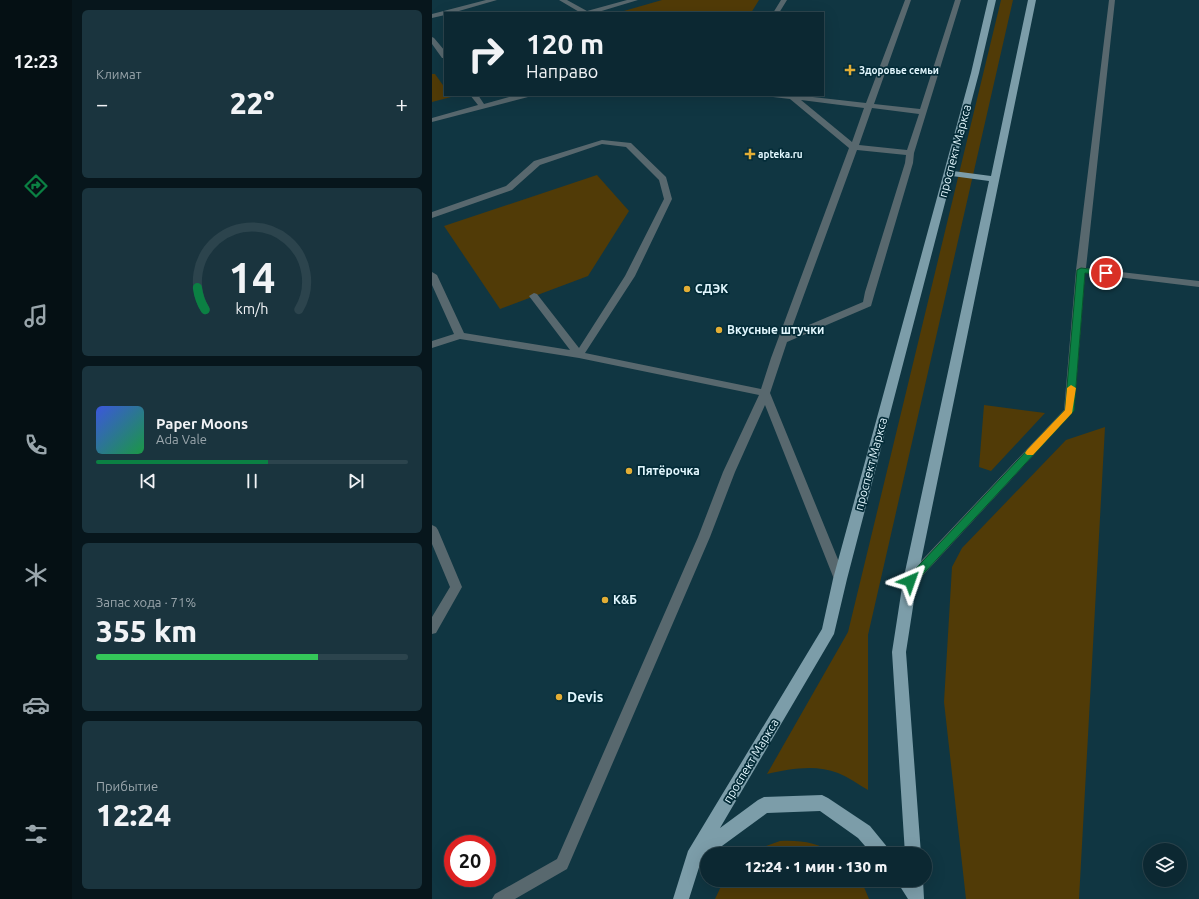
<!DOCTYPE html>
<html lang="ru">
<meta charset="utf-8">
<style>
body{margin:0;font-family:Ubuntu,sans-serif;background:#1a343e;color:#f1f3f6;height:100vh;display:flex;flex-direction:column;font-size:15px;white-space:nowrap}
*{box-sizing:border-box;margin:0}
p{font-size:13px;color:#9aa6ac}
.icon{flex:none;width:22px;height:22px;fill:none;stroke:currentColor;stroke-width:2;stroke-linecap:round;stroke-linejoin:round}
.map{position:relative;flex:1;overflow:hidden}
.sheet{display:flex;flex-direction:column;gap:10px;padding:10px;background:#07161c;width:360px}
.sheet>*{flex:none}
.guide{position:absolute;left:12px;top:12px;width:380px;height:84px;border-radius:0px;box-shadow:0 4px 16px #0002,0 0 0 1px #2c444d;background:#0c2832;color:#f1f3f6;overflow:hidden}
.fabs{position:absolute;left:711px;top:843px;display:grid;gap:8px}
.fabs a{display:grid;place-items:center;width:44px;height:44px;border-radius:50%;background:#0c2832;box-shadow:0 4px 16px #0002,0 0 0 1px #2c444d;font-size:20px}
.speed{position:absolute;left:12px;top:835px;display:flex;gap:8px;font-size:20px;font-weight:700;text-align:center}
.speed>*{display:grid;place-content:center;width:52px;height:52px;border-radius:50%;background:#0c2832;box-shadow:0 4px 16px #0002,0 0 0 1px #2c444d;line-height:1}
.speed .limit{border:6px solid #d22;background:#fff;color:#111}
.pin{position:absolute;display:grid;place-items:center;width:34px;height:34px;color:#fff;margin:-17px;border:2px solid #fff;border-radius:50%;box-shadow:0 1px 4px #0007}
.me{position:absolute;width:44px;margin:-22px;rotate:43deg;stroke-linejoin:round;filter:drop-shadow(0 0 3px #0008)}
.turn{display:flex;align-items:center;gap:14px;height:84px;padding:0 16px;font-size:18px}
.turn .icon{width:52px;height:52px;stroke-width:2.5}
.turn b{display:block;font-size:28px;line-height:34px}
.big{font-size:30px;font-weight:800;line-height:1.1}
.sheet .widget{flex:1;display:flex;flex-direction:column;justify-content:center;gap:6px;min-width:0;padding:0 14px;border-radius:6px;background:#1a343e}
.sheet .dial{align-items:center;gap:0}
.dial svg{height:104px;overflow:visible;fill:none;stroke:#2c444d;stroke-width:7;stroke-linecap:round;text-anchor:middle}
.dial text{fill:#f1f3f6;stroke:none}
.song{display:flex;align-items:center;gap:12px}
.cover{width:48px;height:48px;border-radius:6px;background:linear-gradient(135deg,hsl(230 70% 55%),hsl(140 70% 35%))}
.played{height:4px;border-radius:2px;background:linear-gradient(90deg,#0b8043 55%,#2c444d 55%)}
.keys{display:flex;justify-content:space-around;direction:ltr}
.heat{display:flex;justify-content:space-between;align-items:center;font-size:22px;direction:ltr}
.charge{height:6px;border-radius:3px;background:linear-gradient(90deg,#34c759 71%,#2c444d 0)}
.trip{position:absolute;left:268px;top:847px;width:232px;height:40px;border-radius:20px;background:#0c2832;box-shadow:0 4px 16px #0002,0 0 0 1px #2c444d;font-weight:800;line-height:40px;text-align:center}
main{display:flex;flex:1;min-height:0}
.tab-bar{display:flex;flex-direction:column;width:72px;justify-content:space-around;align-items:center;background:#051014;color:#9aa6ac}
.tab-bar .icon{width:28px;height:28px}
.tab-bar .selected{color:#0b8043}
.tab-bar b{font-size:18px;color:#f1f3f6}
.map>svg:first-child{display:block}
</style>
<main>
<nav class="tab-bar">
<b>12:23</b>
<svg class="icon selected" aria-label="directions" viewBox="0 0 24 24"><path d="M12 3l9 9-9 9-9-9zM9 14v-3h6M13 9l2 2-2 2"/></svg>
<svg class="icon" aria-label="music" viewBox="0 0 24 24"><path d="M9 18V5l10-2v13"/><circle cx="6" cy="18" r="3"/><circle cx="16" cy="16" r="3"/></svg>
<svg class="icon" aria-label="phone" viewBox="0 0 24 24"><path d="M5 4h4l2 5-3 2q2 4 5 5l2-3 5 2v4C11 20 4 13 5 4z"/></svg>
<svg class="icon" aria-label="climate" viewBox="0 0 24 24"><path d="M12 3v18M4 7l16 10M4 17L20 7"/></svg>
<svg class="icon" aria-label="car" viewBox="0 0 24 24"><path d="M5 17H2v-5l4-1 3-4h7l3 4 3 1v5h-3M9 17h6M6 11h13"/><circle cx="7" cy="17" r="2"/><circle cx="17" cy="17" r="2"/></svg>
<svg class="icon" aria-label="filters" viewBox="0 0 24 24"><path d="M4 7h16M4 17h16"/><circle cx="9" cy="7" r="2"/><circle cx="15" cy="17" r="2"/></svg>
</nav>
<section class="sheet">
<div class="widget"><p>Климат</p>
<div class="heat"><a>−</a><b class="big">22°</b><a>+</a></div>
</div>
<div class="widget dial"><svg viewBox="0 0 100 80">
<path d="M14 69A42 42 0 1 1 86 69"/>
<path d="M14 69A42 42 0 0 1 8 52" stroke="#0b8043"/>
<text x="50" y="56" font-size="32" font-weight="700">14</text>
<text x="50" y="72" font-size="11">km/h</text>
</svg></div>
<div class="widget">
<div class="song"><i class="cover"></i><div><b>Paper Moons</b><p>Ada Vale</p></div></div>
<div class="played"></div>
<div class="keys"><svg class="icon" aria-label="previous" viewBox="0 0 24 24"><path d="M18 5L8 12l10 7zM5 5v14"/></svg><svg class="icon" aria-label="pause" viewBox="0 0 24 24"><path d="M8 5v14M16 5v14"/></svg><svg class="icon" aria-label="next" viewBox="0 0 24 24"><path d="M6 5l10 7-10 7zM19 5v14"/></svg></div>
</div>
<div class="widget"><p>Запас хода · 71%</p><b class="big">355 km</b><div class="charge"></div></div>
<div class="widget"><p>Прибытие</p><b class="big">12:24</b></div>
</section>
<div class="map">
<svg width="767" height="899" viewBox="0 0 767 899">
<rect width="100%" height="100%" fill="#103642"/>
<path fill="#513b07" d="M 230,0 L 327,0 L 319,13 L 185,13 Z
M 569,0 L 581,0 L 436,635 L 436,790 C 426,784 416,777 406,773 C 383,764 358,769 335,774 L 416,632 Z
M 0,74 L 3,74 L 13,88 L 13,95 L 18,95 L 19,97 L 0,102 Z
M 165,175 L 197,211 L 156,276 L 68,309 L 12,226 Z
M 552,405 L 613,413 L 559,471 L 547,467 Z
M 673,427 L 647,899 L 534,899 L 512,702 L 520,567 L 530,548 L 634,440 Z
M 348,841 C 370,840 386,843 404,854 L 317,854 L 334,846 Z
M 292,880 L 429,880 L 437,899 L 283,899 Z"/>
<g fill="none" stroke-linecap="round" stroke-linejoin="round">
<path fill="#58686e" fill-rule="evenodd" d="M 54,0 L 65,0 L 20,13 L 13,13 L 13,15 L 0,18 L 0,14 Z
M 127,0 L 135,0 L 155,11 L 195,0 L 206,0 L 163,13 L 149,13 Z
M 349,0 L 355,0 L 347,13 L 341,13 Z
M 473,0 L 479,0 L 442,104 L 488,109 L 523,0 L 529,0 L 482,153 L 481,163 L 443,292 L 439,306 L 355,342 L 338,393 L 414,579 L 412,583 L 408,584 L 404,583 L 402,579 L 333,405 L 303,472 L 278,537 L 135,869 L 83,899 L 60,899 L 63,894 L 125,859 L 266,537 L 291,472 L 327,395 L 147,358 L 28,339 L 0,348 L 0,341 L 22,334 L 0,285 L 0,272 L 5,275 L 32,333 L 138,350 L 97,296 L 102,293 L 105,294 L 147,348 L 193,276 L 232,199 L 227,180 L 194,147 L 170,144 L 108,165 L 80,190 L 0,218 L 0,212 L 74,186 L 102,161 L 170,140 L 199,143 L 234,177 L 240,199 L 203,276 L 153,353 L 329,389 L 339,358 L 417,148 L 358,99 L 341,97 L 337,95 L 363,95 L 434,103 ZM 369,100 L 432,108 L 420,142 ZM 440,108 L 487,114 L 475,150 L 427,145 ZM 425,150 L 474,155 L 473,163 L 433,292 L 431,302 L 358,333 Z
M 677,0 L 683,0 L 654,268 L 767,281 L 767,287 L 653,273 L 642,411 L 482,585 L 478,586 L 474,585 L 472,581 L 474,577 L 632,410 L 644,270 Z
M 0,37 L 2,38 L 13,51 L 13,58 L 10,58 L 0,44 Z
M 38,95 L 46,95 L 52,104 L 84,95 L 97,95 L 96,97 L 0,122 L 0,118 L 46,105 Z
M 0,525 L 4,527 L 6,530 L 30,587 L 4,633 L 0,634 L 0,617 L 18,587 L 0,544 Z"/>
<path fill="#7c9da9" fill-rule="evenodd" d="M 556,0 L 564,0 L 547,73 L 521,171 L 559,176 L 596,0 L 604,0 L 485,581 L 474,652 L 489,854 L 473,854 L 460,652 L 471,581 L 557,181 L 520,176 L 415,579 L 402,634 L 288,828 L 326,800 L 332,797 L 390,795 L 396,798 L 438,826 L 456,848 L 458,854 L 440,854 L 426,838 L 388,811 L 335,813 L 279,854 L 275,854 L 275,857 L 269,861 L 257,899 L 241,899 L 256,851 L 390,629 L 401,579 L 539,73 Z
M 464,880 L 491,880 L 492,899 L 476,899 Z"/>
</g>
<path fill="#0b8043" stroke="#07532c" d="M 649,268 L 674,271 L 678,273 L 674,275 L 653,273 L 642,411 L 482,584 L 478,585 L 475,584 L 473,581 L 475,578 L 633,410 L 645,270 Z"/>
<path fill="#f59e0b" d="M 639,385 L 644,388 L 640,413 L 601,455 L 595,455 L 593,453 L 595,450 L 633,410 L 635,388 Z"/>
<g fill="#e3ae35" stroke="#042c38" stroke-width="1.5">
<path d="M416 64h4v4h4v4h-4v4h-4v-4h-4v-4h4z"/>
<path d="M316 148h4v4h4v4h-4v4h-4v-4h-4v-4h4z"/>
<circle cx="255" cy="289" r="4"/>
<circle cx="287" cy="330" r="4"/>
<circle cx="197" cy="471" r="4"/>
<circle cx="173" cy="600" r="4"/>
<circle cx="127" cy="697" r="4"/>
</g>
<g text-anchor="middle" stroke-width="3.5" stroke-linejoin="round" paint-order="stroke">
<g font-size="10" font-weight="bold" fill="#e2f7fe" stroke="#042c38" text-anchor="start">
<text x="427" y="74">Здоровье семьи</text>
<text x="326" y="158">apteka.ru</text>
</g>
<g font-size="12" fill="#e2f7fe" stroke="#042c38">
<text transform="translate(523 151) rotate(-75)" y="4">проспект Маркса</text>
<text transform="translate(439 464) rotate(-75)" y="4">проспект Маркса</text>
<text transform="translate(319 761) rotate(-59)" y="4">проспект Маркса</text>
</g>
<g font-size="12" font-weight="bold" fill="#e2f7fe" stroke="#042c38" text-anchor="start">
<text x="263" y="293">СДЭК</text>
<text x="295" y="334">Вкусные штучки</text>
<text x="205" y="475">Пятёрочка</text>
<text x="181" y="604">К&amp;Б</text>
</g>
<g font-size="14" font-weight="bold" fill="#e2f7fe" stroke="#042c38" text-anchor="start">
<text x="135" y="702">Devis</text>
</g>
</g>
</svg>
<div class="fabs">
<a><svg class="icon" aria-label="layers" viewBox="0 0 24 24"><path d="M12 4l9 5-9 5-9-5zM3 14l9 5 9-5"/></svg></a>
</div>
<div class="speed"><div class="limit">20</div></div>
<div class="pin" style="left:674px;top:273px;background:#d93025"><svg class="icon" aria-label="arrive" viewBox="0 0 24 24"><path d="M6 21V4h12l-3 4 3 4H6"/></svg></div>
<svg class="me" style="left:478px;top:581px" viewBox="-20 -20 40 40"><path d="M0-17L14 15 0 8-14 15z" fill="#0b8043" stroke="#fff" stroke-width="4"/></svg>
<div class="trip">12:24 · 1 мин · 130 m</div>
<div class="guide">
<div class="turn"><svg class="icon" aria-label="right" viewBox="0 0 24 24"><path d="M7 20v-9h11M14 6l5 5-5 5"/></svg><div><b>120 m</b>Направо</div></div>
</div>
</div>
</main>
